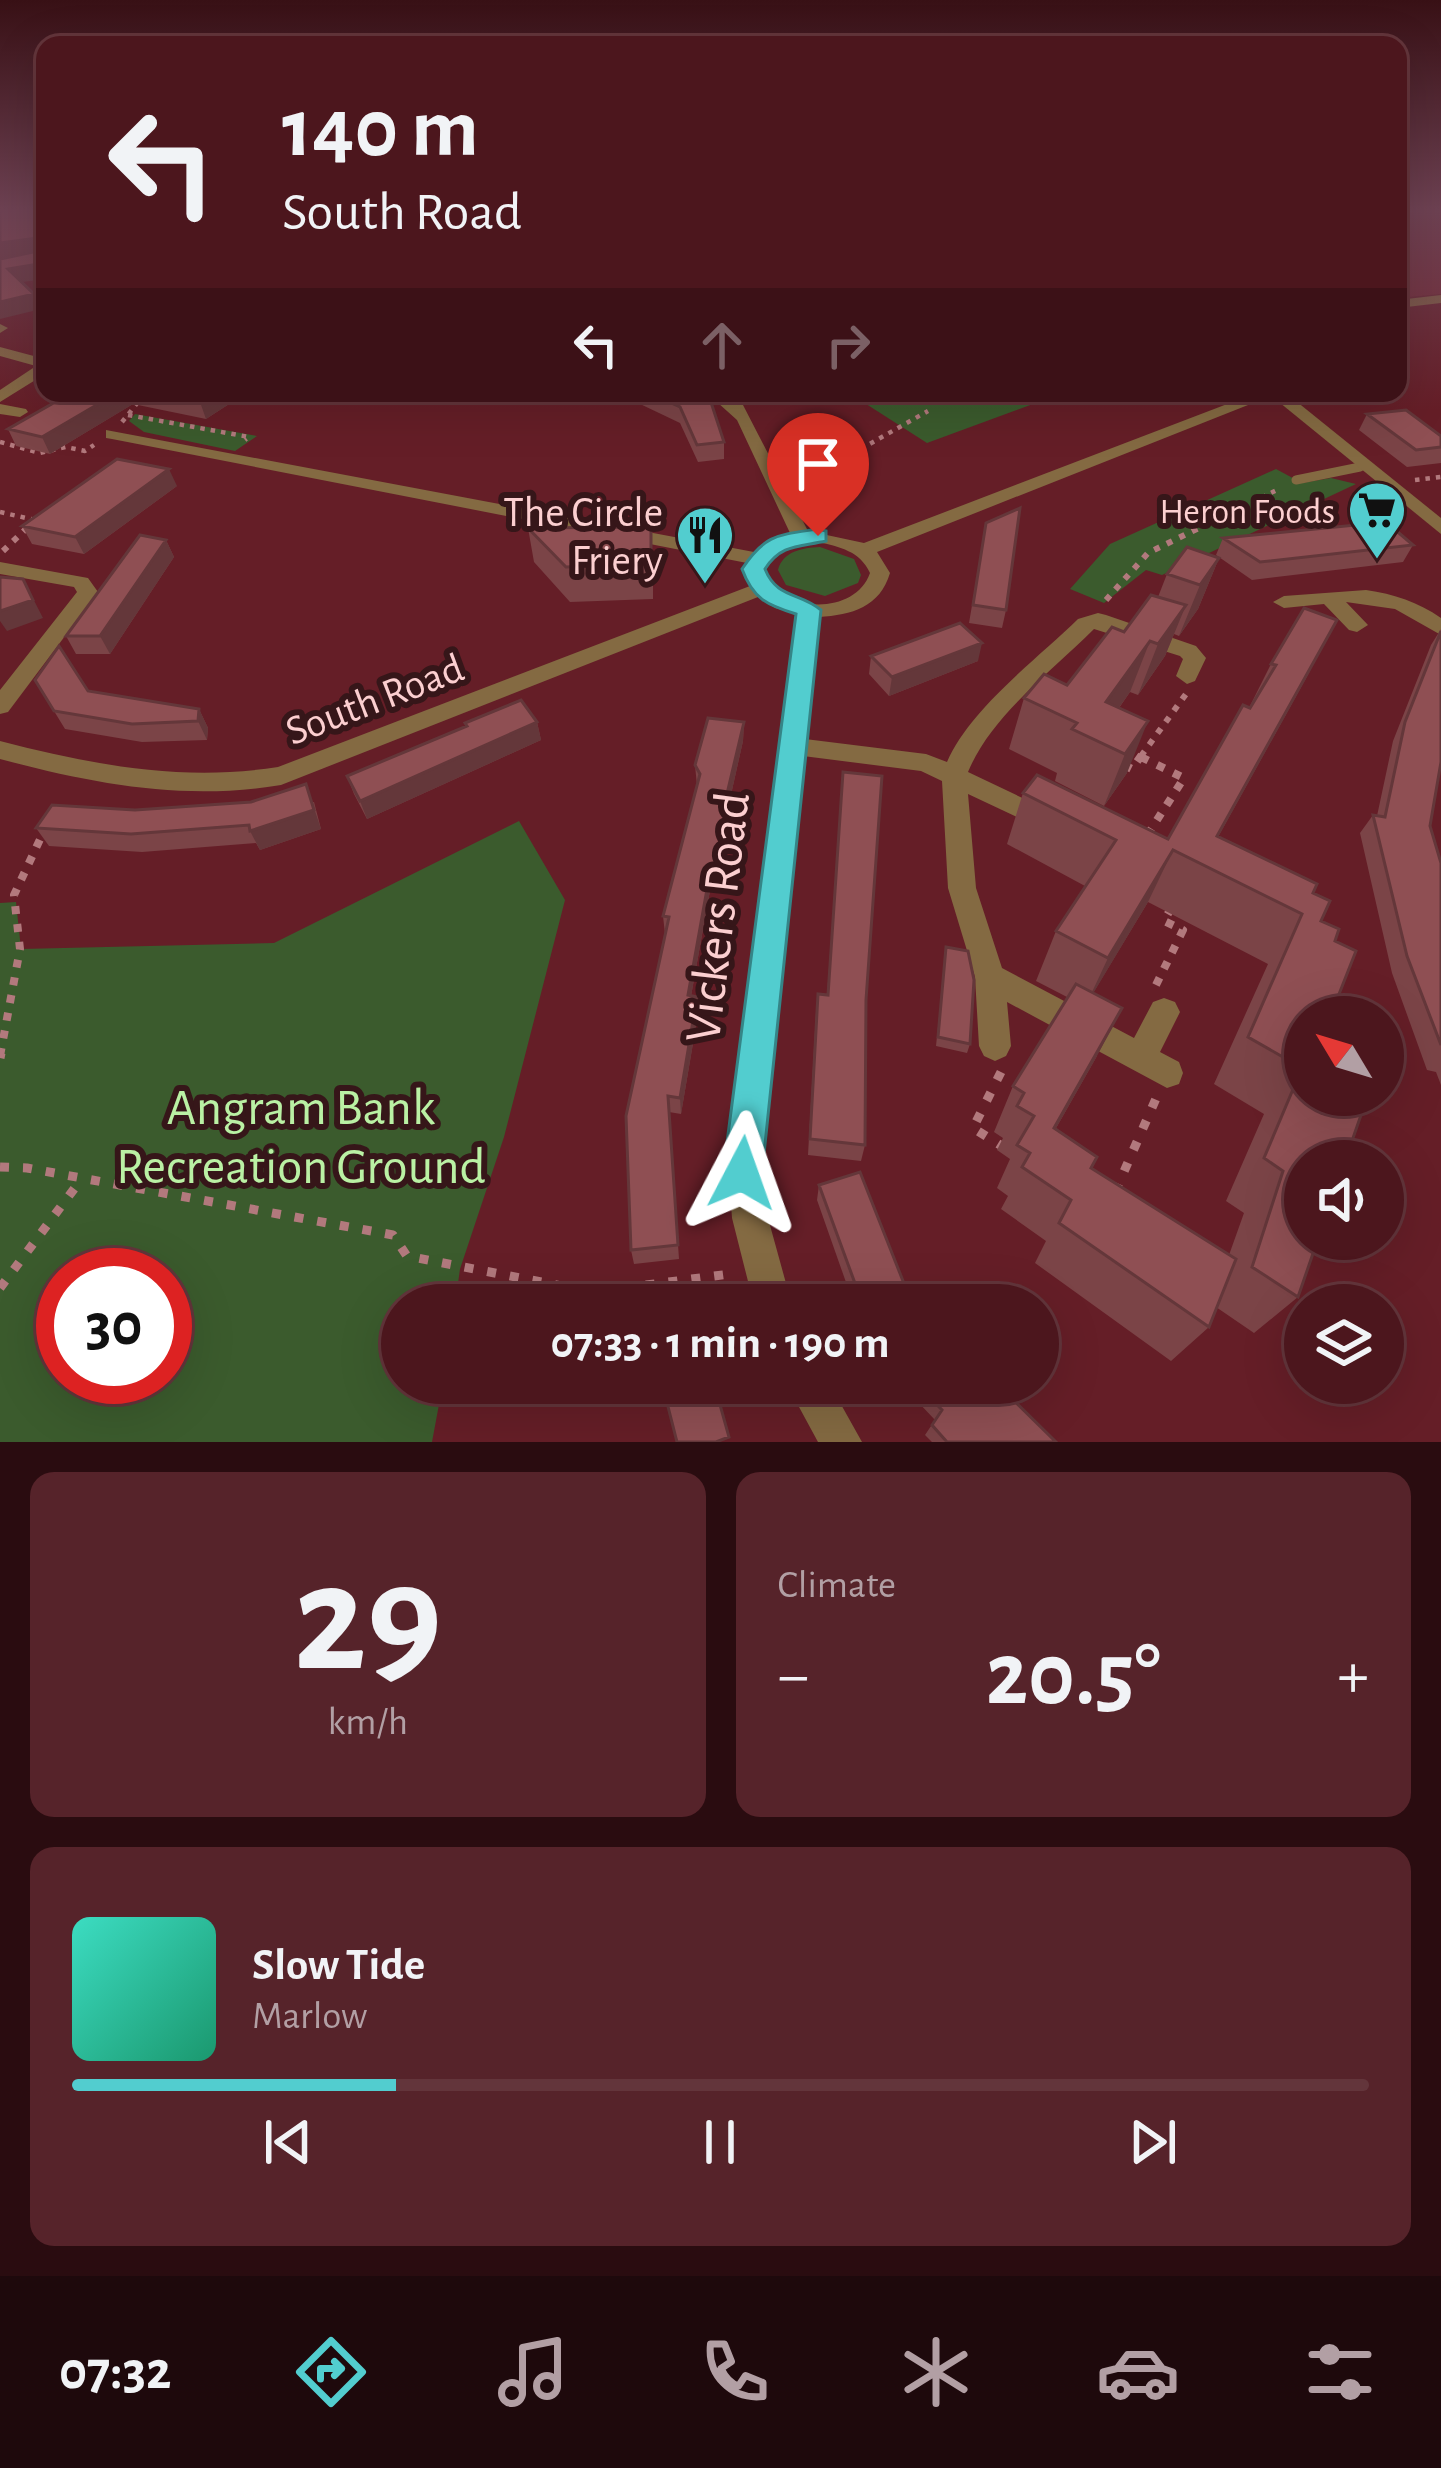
<!DOCTYPE html>
<meta charset="utf-8">
<style>
body{margin:0;font-family:"Alegreya Sans",sans-serif;background:#56232a;color:#f1f3f6;height:100vh;display:flex;flex-direction:column;font-size:45px;white-space:nowrap}
*{box-sizing:border-box;margin:0}
p{font-size:39px;color:#b29fa4}
.icon{flex:none;width:66px;height:66px;fill:none;stroke:currentColor;stroke-width:2;stroke-linecap:round;stroke-linejoin:round}
.map{position:relative;height:1442px;overflow:hidden}
.side{display:flex;flex-direction:column;gap:30px;padding:30px;background:#2a0c10;flex:1}
.side>*{flex:none}
.banner{position:absolute;left:36px;top:36px;width:1371px;height:366px;border-radius:24px;box-shadow:0 12px 48px #0002,0 0 0 3px #63353b;background:#4c161d;color:#f1f3f6;overflow:hidden}
.needle{width:78px;rotate:308deg}
.tools{position:absolute;left:1284px;top:996px;display:grid;gap:24px}
.tools a{display:grid;place-items:center;width:120px;height:120px;border-radius:50%;background:#4c161d;box-shadow:0 12px 48px #0002,0 0 0 3px #63353b;font-size:60px}
.speed{position:absolute;left:36px;top:1248px;display:flex;gap:24px;font-size:60px;font-weight:700;text-align:center}
.speed>*{display:grid;place-content:center;width:156px;height:156px;border-radius:50%;background:#4c161d;box-shadow:0 12px 48px #0002,0 0 0 3px #63353b;line-height:1}
.speed .limit{border:18px solid #d22;background:#fff;color:#111}
.pin{position:absolute;display:grid;place-items:center;width:102px;height:102px;color:#fff;margin:-123px -51px;border-radius:50% 50% 50% 0;rotate:-45deg;box-shadow:0 0 12px #0007}
.pin .icon{rotate:45deg}
.me{position:absolute;width:132px;margin:-66px;rotate:4deg;stroke-linejoin:round;filter:drop-shadow(0 0 9px #0008)}
.turn{display:flex;align-items:center;gap:42px;height:252px;padding:0 48px;font-size:54px}
.turn .icon{width:156px;height:156px;stroke-width:2.5}
.turn b{display:block;font-size:84px;line-height:102px}
.lanes{display:flex;align-items:center;height:114px;padding:0 48px;background:#0003;justify-content:center;gap:60px;direction:ltr}
.lanes .off{opacity:.35}
.big{font-size:90px;font-weight:700;line-height:1.1}
.side .tile{flex:1;display:flex;flex-direction:column;justify-content:center;gap:18px;min-width:0;padding:0 42px;border-radius:24px;background:#56232a}
.side .dial{align-items:center;gap:0}
.dial b{font-size:156px;line-height:1}
.song{display:flex;align-items:center;gap:36px}
.cover{width:144px;height:144px;border-radius:18px;background:linear-gradient(135deg,hsl(170 70% 55%),hsl(160 70% 35%))}
.played{height:12px;border-radius:6px;background:linear-gradient(90deg,#52cdcf 25%,#63353b 25%)}
.keys{display:flex;justify-content:space-around;direction:ltr}
.heat{display:flex;justify-content:space-between;align-items:center;font-size:66px;direction:ltr}
.side .tiles{flex:1;display:grid;gap:30px;grid-template-columns:1fr 1fr}
.tile:last-child{grid-column:span 2}
.trip{position:absolute;left:381px;top:1284px;width:678px;height:120px;border-radius:60px;background:#4c161d;box-shadow:0 12px 48px #0002,0 0 0 3px #63353b;font-weight:700;line-height:120px;text-align:center}
.tabs{display:flex;height:192px;justify-content:space-around;align-items:center;background:#1e090c;color:#b29fa4}
.tabs .icon{width:84px;height:84px}
.tabs .on{color:#52cdcf}
.tabs b{font-size:54px;color:#f1f3f6}
.map>svg:first-child{display:block}
</style>
<div class="map">
<svg width="1441" height="1442" viewBox="0 0 1441 1442">
<rect width="100%" height="100%" fill="#651e27"/>
<path fill="#752631" d="M 1398,208 L 1441,208 L 1441,294 L 1398,298 Z"/>
<path fill="#3b5b2d" fill-rule="evenodd" d="M 849,393 L 1063,393 L 927,443 Z
M 135,414 L 257,436 L 235,451 L 144,432 L 129,421 Z
M 1276,469 L 1302,483 L 1331,478 L 1356,484 L 1162,575 L 1146,570 L 1104,603 L 1070,589 L 1110,544 Z
M 820,547 L 854,559 L 861,575 L 858,583 L 825,596 L 786,585 L 778,570 C 783,551 802,548 820,547 Z
M 519,821 L 565,900 L 504,1137 L 460,1269 L 455,1305 L 402,1305 L 402,1383 L 443,1383 L 432,1442 L 0,1442 L 0,903 L 16,902 L 21,949 L 274,943 ZM 63,1275 L 165,1275 L 165,1377 L 63,1377 Z"/>
<g fill="none" stroke-linecap="round" stroke-linejoin="round">
<path stroke="#b2797d" stroke-width="4.5" stroke-dasharray="4.5 6" stroke-linecap="butt" d="M 128,415 L 249,437 L 245,440
M 122,422 L 139,401 L 154,393
M 0,442 L 40,453 L 66,447 L 85,451 L 94,445
M 1415,480 L 1441,477
M 797,485 L 928,411
M 0,512 L 35,520 L 30,525
M 1205,525 L 1279,489"/>
<path stroke="#b2797d" stroke-width="6" stroke-dasharray="6 8" stroke-linecap="butt" d="M 3,551 L 33,522
M 1106,600 L 1148,553 L 1211,522
M 1141,756 L 1186,694"/>
<path stroke="#b2797d" stroke-width="8" stroke-dasharray="8 10" stroke-linecap="butt" d="M 1141,757 L 1184,778 L 1148,834
M 1124,765 L 1132,769 L 1143,753
M 1156,985 L 1183,930 L 1164,921 L 1170,910
M 0,1056 L 20,949 L 14,895 L 43,833"/>
<path stroke="#b2797d" stroke-width="9" stroke-dasharray="9 14" stroke-linecap="butt" d="M 0,1058 L 1,1053
M 1001,1072 L 973,1128 L 1005,1148
M 0,1167 L 27,1168 L 393,1235 L 407,1256 L 593,1292 L 730,1274
M 1115,1192 L 1158,1094
M 0,1288 L 80,1181"/>
<path stroke="#846a42" stroke-width="9" d="M 1296,480 L 1360,467"/>
<path fill="#846a42" fill-rule="evenodd" d="M 1441,295 L 1441,303 L 1398,308 L 1398,300 Z
M 0,324 L 8,328 L 0,333 Z
M 0,347 L 45,359 L 45,374 L 0,402 L 0,390 L 36,366 L 0,356 Z
M 707,393 L 726,393 L 743,405 L 808,531 L 864,543 L 1256,393 L 1278,393 L 877,552 L 890,573 C 880,607 852,615 819,617 L 805,739 L 926,754 L 947,762 C 970,709 1036,660 1078,619 L 1098,613 L 1106,615 L 1196,646 L 1206,658 L 1195,681 L 1187,684 L 1176,676 L 1183,659 L 1180,656 L 1094,629 C 1051,672 991,716 968,772 L 1056,814 L 1060,821 L 1056,828 L 1047,831 L 968,794 L 976,888 L 1002,968 L 1134,1038 L 1153,1002 L 1164,998 L 1175,1002 L 1180,1012 L 1160,1052 L 1179,1062 L 1183,1073 L 1179,1084 L 1167,1088 L 1007,1002 L 1011,1046 L 1006,1056 L 995,1061 L 984,1056 L 979,1046 L 975,977 L 948,888 L 942,781 L 921,771 L 803,756 L 762,1127 L 768,1218 L 792,1305 L 754,1305 L 732,1218 L 727,1150 L 798,614 L 775,608 L 758,597 L 281,785 C 184,801 94,784 0,759 L 0,741 C 93,765 182,782 278,767 L 750,586 L 744,569 L 747,563 L 112,439 L 106,438 L 106,430 L 754,552 L 765,542 L 790,533 L 737,420 ZM 818,542 C 840,547 860,551 870,573 C 855,617 776,614 764,569 C 775,546 795,543 818,542 Z
M 0,404 L 26,409 L 28,412 L 20,417 L 0,414 Z
M 0,562 L 88,578 L 98,592 L 8,712 L 0,714 L 0,690 L 77,592 L 74,587 L 0,574 Z
M 1366,590 C 1394,594 1418,602 1441,618 L 1441,635 L 1395,609 L 1346,602 L 1368,625 L 1357,632 L 1349,630 L 1324,604 L 1284,608 L 1273,602 L 1284,596 Z
M 786,1383 L 829,1383 L 862,1442 L 818,1442 Z"/>
<path fill="#846a42" fill-rule="evenodd" d="M 1268,393 L 1286,393 L 1441,518 L 1441,534 Z"/>
</g>
<path fill="#7b4447" fill-rule="evenodd" d="M 71,393 L 246,393 L 206,419 L 133,404 L 50,454 L 16,446 L 8,429 Z
M 617,393 L 708,393 L 724,442 L 724,459 L 698,462 L 680,423 Z
M 1367,414 L 1441,436 L 1441,463 L 1407,467 L 1359,430 Z
M 177,486 L 84,554 L 32,544 L 22,526 Z
M 986,523 L 1006,610 L 1002,628 L 969,623 Z
M 528,528 L 653,562 L 653,599 L 570,602 L 534,562 Z
M 1223,538 L 1413,545 L 1403,562 L 1252,580 L 1216,555 Z
M 166,540 L 174,557 L 110,654 L 76,654 L 66,636 Z
M 1219,558 L 1198,609 L 1179,636 L 1174,634 L 1165,656 L 1138,695 L 1130,692 L 1119,708 L 1127,773 L 1104,806 L 1055,781 L 1057,773 L 1009,749 L 1024,698 L 1067,685 L 1158,597 L 1167,574 Z
M 1441,629 L 1430,826 L 1441,863 L 1441,1085 L 1436,1072 L 1427,1070 L 1392,973 L 1360,833 L 1373,815 L 1377,816 L 1393,741 L 1431,645 Z
M 871,656 L 978,661 L 889,696 L 869,674 Z
M 1271,664 L 1310,671 L 1218,837 L 1313,893 L 1321,921 L 1305,1017 L 1298,1297 L 1254,1333 L 1216,1307 L 1209,1327 L 1171,1361 L 1035,1263 L 1046,1241 L 1001,1209 L 1008,1196 L 997,1188 L 1010,1159 L 997,1150 L 1003,1138 L 994,1132 L 1013,1086 L 1067,997 L 1036,981 L 1056,931 L 1085,886 L 1007,844 L 1023,793 L 1168,839 L 1249,708 ZM 1148,902 L 1268,964 L 1214,1084 L 1264,1114 L 1226,1201 L 1244,1213 L 1229,1255 L 1091,1168 L 1055,1130 L 1097,1056 L 1093,993 Z
M 35,680 L 88,691 L 199,709 L 208,728 L 207,740 L 142,742 L 65,729 Z
M 537,722 L 541,740 L 367,819 L 354,794 L 347,776 L 466,726 L 465,723 Z
M 744,722 L 743,741 L 730,799 L 731,817 L 719,886 L 711,885 L 691,996 L 698,1014 L 681,1114 L 669,1112 L 679,1259 L 634,1264 L 631,1250 L 665,934 L 663,916 L 697,786 L 695,765 Z
M 843,772 L 866,1000 L 865,1145 L 861,1161 L 808,1155 L 816,1012 L 818,994 L 827,995 Z
M 314,802 L 321,829 L 260,850 L 256,843 L 142,852 L 49,846 L 36,828 L 135,810 Z
M 946,947 L 970,1044 L 967,1053 L 936,1046 Z
M 819,1185 L 903,1281 L 898,1295 L 869,1305 L 854,1305 L 817,1200 Z
M 900,1383 L 996,1383 L 1056,1442 L 932,1442 L 925,1435 L 935,1420 Z"/>
<path fill="#64373a" d="M 38,238 L 44,252 L 0,259 L 0,243 Z
M 45,263 L 45,279 L 15,283 L 8,269 Z
M 34,294 L 41,309 L 0,319 L 0,302 Z
M 117,393 L 129,393 L 133,404 L 50,454 L 42,437 Z
M 214,393 L 246,393 L 206,419 L 200,402 Z
M 169,469 L 177,486 L 84,554 L 75,537 Z
M 166,540 L 174,557 L 110,654 L 100,636 Z
M 1219,558 L 1198,609 L 1179,636 L 1200,585 Z
M 23,579 L 43,618 L 7,631 L 0,621 L 0,611 Z
M 1186,605 L 1165,656 L 1138,695 L 1158,644 Z
M 1150,641 L 1130,692 L 1096,740 L 1106,702 Z
M 982,643 L 978,661 L 889,696 L 892,677 Z
M 199,709 L 208,728 L 207,740 L 198,721 Z
M 1148,721 L 1127,773 L 1104,806 L 1125,754 Z
M 537,722 L 541,740 L 367,819 L 360,801 Z
M 744,722 L 743,741 L 726,817 L 726,798 Z
M 306,784 L 321,829 L 260,850 L 250,831 Z
M 732,799 L 731,817 L 719,886 L 719,868 Z
M 1173,850 L 1148,902 L 1085,1007 L 1108,958 Z
M 711,867 L 711,885 L 688,1013 L 688,995 Z
M 697,997 L 698,1014 L 681,1114 L 680,1098 Z
M 1122,1008 L 1097,1056 L 1031,1172 L 1054,1128 Z
M 903,1281 L 898,1295 L 869,1305 L 857,1305 L 860,1297 Z"/>
<path fill="#8f4f53" stroke="#64373a" stroke-width="3" d="M 0,208 L 45,208 L 45,263 L 8,269 L 34,294 L 0,302 L 0,259 L 43,250 L 38,238 L 0,243 Z
M 71,393 L 117,393 L 42,437 L 8,429 Z
M 154,393 L 214,393 L 200,402 Z
M 649,393 L 708,393 L 724,442 L 697,445 L 680,407 Z
M 1406,410 L 1441,436 L 1441,447 L 1416,450 L 1367,414 Z
M 117,459 L 169,469 L 75,537 L 22,526 Z
M 1020,508 L 1006,610 L 973,605 L 986,523 Z
M 1386,522 L 1413,545 L 1260,562 L 1223,538 Z
M 651,527 L 651,564 L 566,567 L 528,528 Z
M 140,535 L 166,540 L 100,636 L 66,636 Z
M 1187,547 L 1219,558 L 1200,585 L 1167,574 Z
M 0,577 L 23,579 L 33,600 L 0,611 Z
M 1151,595 L 1186,605 L 1158,644 L 1150,641 L 1106,702 L 1148,721 L 1125,754 L 1072,729 L 1077,723 L 1024,698 L 1044,674 L 1067,685 L 1112,627 L 1124,632 Z
M 1304,608 L 1337,620 L 1217,836 L 1317,884 L 1313,893 L 1330,901 L 1321,921 L 1339,929 L 1335,941 L 1356,951 L 1330,1017 L 1305,1017 L 1305,1095 L 1368,1095 L 1345,1161 L 1305,1161 L 1305,1239 L 1318,1239 L 1298,1297 L 1252,1267 L 1283,1171 L 1264,1158 L 1302,1068 L 1248,1037 L 1302,914 L 1173,850 L 1108,958 L 1056,931 L 1116,840 L 1023,793 L 1037,775 L 1168,839 L 1243,705 L 1250,708 L 1276,665 L 1271,664 Z
M 960,623 L 982,643 L 892,677 L 871,656 Z
M 1441,631 L 1441,762 L 1430,826 L 1441,863 L 1441,1045 L 1407,956 L 1373,815 L 1385,817 L 1405,722 Z
M 59,646 L 88,691 L 199,709 L 198,721 L 132,724 L 54,711 L 35,680 Z
M 521,700 L 537,722 L 360,801 L 347,776 L 467,726 L 465,723 Z
M 708,718 L 744,722 L 726,798 L 732,799 L 719,868 L 711,867 L 688,995 L 697,997 L 680,1098 L 668,1096 L 678,1245 L 631,1250 L 626,1116 L 669,917 L 663,916 L 700,774 L 695,765 Z
M 843,772 L 882,776 L 866,1000 L 865,1145 L 810,1139 L 818,994 L 828,995 Z
M 306,784 L 314,810 L 250,831 L 249,825 L 131,834 L 36,828 L 52,805 L 135,810 L 251,802 Z
M 946,947 L 968,951 L 974,980 L 970,1044 L 938,1037 Z
M 1076,984 L 1122,1008 L 1054,1128 L 1097,1157 L 1091,1168 L 1236,1259 L 1209,1327 L 1059,1223 L 1071,1200 L 1022,1167 L 1030,1153 L 1017,1145 L 1034,1116 L 1017,1106 L 1024,1093 L 1013,1086 Z
M 860,1172 L 903,1281 L 860,1297 L 819,1185 Z
M 662,1383 L 714,1383 L 729,1437 L 716,1442 L 677,1442 Z
M 916,1383 L 996,1383 L 1056,1442 L 947,1442 L 932,1425 L 942,1410 Z"/>
<linearGradient id="sky" x2="0" y2="1"><stop stop-color="#381015"/><stop offset="0.51" stop-color="#6d4152"/><stop offset="1" stop-color="#6d4152" stop-opacity="0"/></linearGradient>
<rect width="1441" height="410" fill="url(#sky)"/>
<path fill="#52cdcf" stroke="#358587" stroke-width="3" d="M 818,529 L 826,531 L 826,541 C 799,547 781,544 765,569 C 777,599 800,592 821,610 L 762,1173 L 757,1187 L 742,1193 L 728,1187 L 723,1173 L 796,614 C 767,605 753,599 742,569 C 765,534 778,535 818,529 Z"/>
<defs>
<g id="supermarket-pin" transform="scale(3)"><path d="M0 17L-7.5 6A9.5 9.5 0 1 1 7.5 6Z" fill="#52cdcf" stroke="#361619"/><path d="M-6-5.5h2.5l.6 2H6L4.5 2H-2.5L-4.4-4H-6ZM-1.5 3.2a1.3 1.3 0 1 0 .1 0ZM3 3.2a1.3 1.3 0 1 0 .1 0Z" fill="#111"/></g>
<g id="restaurant-pin" transform="scale(3)"><path d="M0 17L-7.5 6A9.5 9.5 0 1 1 7.5 6Z" fill="#52cdcf" stroke="#361619"/><path d="M-5-6h1v4h1v-4h1v4h1v-4h1v5L-1.5 .5V6h-2V.5L-5-1ZM5-6V6H3V1.5H1.5Q1.5-4 5-6Z" fill="#111"/></g>
</defs>
<g fill-rule="evenodd">
<use href="#supermarket-pin" x="1377" y="510"/>
<use href="#restaurant-pin" x="705" y="535"/>
</g>
<g text-anchor="middle" stroke-width="12" stroke-linejoin="round" paint-order="stroke">
<g font-size="36" fill="#fccfd0" stroke="#361619" text-anchor="end">
<text x="1335" y="523">Heron Foods</text>
</g>
<g font-size="42" fill="#fccfd0" stroke="#361619" text-anchor="end">
<text x="663" y="526">The Circle<tspan x="663" dy="48">Friery</tspan></text>
</g>
<g font-size="42" fill="#fccfd0" stroke="#361619">
<text transform="translate(374 698) rotate(-21)" y="15">South Road</text>
</g>
<g font-size="51" fill="#fccfd0" stroke="#361619">
<text transform="translate(716 917) rotate(-83)" y="18">Vickers Road</text>
</g>
<g font-size="51" fill="#baf1a4" stroke="#361619">
<text x="301" y="1124">Angram Bank<tspan x="301" dy="59">Recreation Ground</tspan></text>
</g>
</g>
</svg>
<div class="tools">
<a><svg class="needle" viewBox="-14 -14 28 28"><path d="M0-13l5 13h-10z" fill="#e53935"/><path d="M0 13l5-13h-10z" fill="#b29fa4"/></svg></a>
<a><svg class="icon" aria-label="sound" viewBox="0 0 24 24"><path d="M4 9h4l5-4v14l-5-4H4zM17 9q2 3 0 6"/></svg></a>
<a><svg class="icon" aria-label="layers" viewBox="0 0 24 24"><path d="M12 4l9 5-9 5-9-5zM3 14l9 5 9-5"/></svg></a>
</div>
<div class="speed"><div class="limit">30</div></div>
<div class="pin" style="left:818px;top:536px;background:#d93025"><svg class="icon" aria-label="arrive" viewBox="0 0 24 24"><path d="M6 21V4h12l-3 4 3 4H6"/></svg></div>
<svg class="me" style="left:742px;top:1173px" viewBox="-20 -20 40 40"><path d="M0-17L14 15 0 8-14 15z" fill="#52cdcf" stroke="#fff" stroke-width="4"/></svg>
<div class="trip">07:33 · 1 min · 190 m</div>
<div class="banner">
<div class="turn"><svg class="icon" aria-label="left" viewBox="0 0 24 24"><path d="M17 20v-9H6M10 6l-5 5 5 5"/></svg><div><b>140 m</b>South Road</div></div>
<div class="lanes"><svg class="icon" aria-label="left" viewBox="0 0 24 24"><path d="M17 20v-9H6M10 6l-5 5 5 5"/></svg><svg class="icon off" aria-label="ahead" viewBox="0 0 24 24"><path d="M12 20V5M6 11l6-6 6 6"/></svg><svg class="icon off" aria-label="right" viewBox="0 0 24 24"><path d="M7 20v-9h11M14 6l5 5-5 5"/></svg></div>
</div>
</div>
<section class="side">
<div class="tiles">
<div class="tile dial"><b>29</b><p>km/h</p></div>
<div class="tile"><p>Climate</p>
<div class="heat"><a>−</a><b class="big">20.5°</b><a>+</a></div>
</div>
<div class="tile">
<div class="song"><i class="cover"></i><div><b>Slow Tide</b><p>Marlow</p></div></div>
<div class="played"></div>
<div class="keys"><svg class="icon" aria-label="previous" viewBox="0 0 24 24"><path d="M18 5L8 12l10 7zM5 5v14"/></svg><svg class="icon" aria-label="pause" viewBox="0 0 24 24"><path d="M8 5v14M16 5v14"/></svg><svg class="icon" aria-label="next" viewBox="0 0 24 24"><path d="M6 5l10 7-10 7zM19 5v14"/></svg></div>
</div>
</div>
</section>
<nav class="tabs">
<b>07:32</b>
<svg class="icon on" aria-label="directions" viewBox="0 0 24 24"><path d="M12 3l9 9-9 9-9-9zM9 14v-3h6M13 9l2 2-2 2"/></svg>
<svg class="icon" aria-label="music" viewBox="0 0 24 24"><path d="M9 18V5l10-2v13"/><circle cx="6" cy="18" r="3"/><circle cx="16" cy="16" r="3"/></svg>
<svg class="icon" aria-label="phone" viewBox="0 0 24 24"><path d="M5 4h4l2 5-3 2q2 4 5 5l2-3 5 2v4C11 20 4 13 5 4z"/></svg>
<svg class="icon" aria-label="climate" viewBox="0 0 24 24"><path d="M12 3v18M4 7l16 10M4 17L20 7"/></svg>
<svg class="icon" aria-label="car" viewBox="0 0 24 24"><path d="M5 17H2v-5l4-1 3-4h7l3 4 3 1v5h-3M9 17h6M6 11h13"/><circle cx="7" cy="17" r="2"/><circle cx="17" cy="17" r="2"/></svg>
<svg class="icon" aria-label="filters" viewBox="0 0 24 24"><path d="M4 7h16M4 17h16"/><circle cx="9" cy="7" r="2"/><circle cx="15" cy="17" r="2"/></svg>
</nav>
